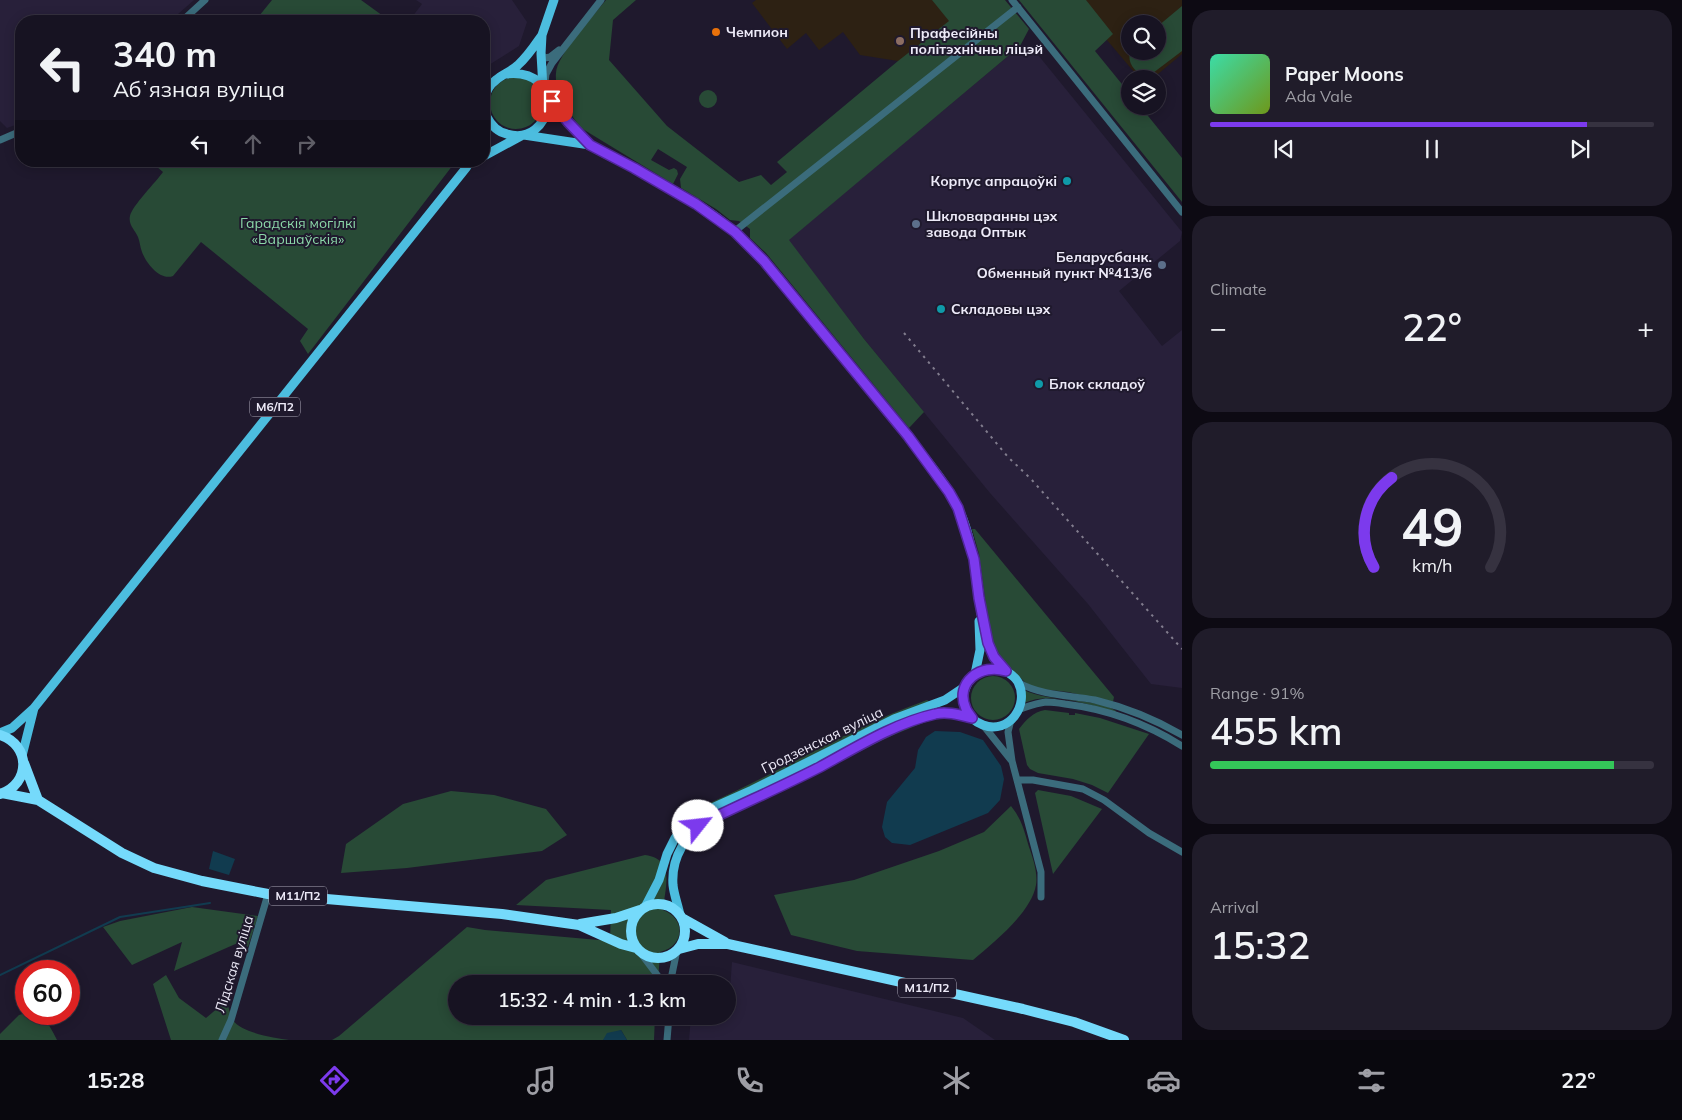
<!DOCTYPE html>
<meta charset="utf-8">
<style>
body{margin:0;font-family:Mulish,sans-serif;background:#201c2a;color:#f1f3f6;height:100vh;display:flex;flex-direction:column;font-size:19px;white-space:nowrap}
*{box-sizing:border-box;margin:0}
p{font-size:16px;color:#9e9ea5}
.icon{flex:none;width:28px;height:28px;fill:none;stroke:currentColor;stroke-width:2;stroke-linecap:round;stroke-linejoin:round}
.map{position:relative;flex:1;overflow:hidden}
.sheet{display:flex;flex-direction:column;gap:10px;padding:10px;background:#0d0a13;width:500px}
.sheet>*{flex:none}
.top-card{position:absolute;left:15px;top:15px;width:475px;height:152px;border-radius:20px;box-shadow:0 2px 12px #0003,0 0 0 1px #363240;background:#171322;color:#f1f3f6;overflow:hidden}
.controls{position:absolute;left:1121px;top:15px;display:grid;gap:10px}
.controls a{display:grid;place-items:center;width:45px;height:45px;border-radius:50%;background:#171322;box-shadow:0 2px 12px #0003,0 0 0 1px #363240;font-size:25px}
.speed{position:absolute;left:15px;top:960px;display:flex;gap:10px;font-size:25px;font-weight:700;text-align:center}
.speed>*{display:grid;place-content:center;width:65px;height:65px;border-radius:50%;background:#171322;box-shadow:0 2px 12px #0003,0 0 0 1px #363240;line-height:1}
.speed .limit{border:8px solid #d22;background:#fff;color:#111}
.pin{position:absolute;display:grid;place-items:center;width:42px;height:42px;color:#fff;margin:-21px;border-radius:10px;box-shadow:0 2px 8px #0006}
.me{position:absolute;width:55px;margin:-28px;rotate:61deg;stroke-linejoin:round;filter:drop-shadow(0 0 4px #0008)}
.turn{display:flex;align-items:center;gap:18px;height:105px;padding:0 15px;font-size:22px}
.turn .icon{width:65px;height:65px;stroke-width:2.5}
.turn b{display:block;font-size:35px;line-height:42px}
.lanes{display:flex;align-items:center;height:48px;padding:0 15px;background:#0003;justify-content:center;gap:25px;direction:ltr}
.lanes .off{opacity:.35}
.big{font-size:38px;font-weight:600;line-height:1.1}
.sheet .widget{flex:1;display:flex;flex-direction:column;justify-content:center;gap:8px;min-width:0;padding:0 18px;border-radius:20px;background:#201c2a}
.sheet .dial{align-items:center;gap:0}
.dial svg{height:130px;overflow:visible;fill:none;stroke:#363240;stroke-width:7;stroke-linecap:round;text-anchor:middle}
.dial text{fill:#f1f3f6;stroke:none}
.song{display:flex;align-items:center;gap:15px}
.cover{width:60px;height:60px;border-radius:8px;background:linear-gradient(135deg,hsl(160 70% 55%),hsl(80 70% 35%))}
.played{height:5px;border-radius:2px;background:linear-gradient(90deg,#7c3aed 85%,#363240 85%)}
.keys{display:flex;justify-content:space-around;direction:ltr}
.heat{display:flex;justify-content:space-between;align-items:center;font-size:28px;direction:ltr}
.charge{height:8px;border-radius:4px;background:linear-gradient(90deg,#34c759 91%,#363240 0)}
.trip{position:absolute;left:448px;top:975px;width:288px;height:50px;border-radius:25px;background:#171322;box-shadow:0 2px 12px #0003,0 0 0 1px #363240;font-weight:600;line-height:50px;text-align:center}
.menu{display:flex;height:80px;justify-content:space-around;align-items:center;background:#09080e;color:#9e9ea5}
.menu .icon{width:35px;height:35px}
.menu .current{color:#7c3aed}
.menu b{font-size:22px;color:#f1f3f6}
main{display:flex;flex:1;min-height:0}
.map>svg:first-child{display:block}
</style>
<main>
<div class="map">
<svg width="1182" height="1040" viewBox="0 0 1182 1040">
<rect width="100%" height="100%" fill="#1f192d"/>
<path fill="#28203a" d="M 0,0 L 194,0 L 170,21 L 21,21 L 21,123 L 7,128 L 0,121 Z
M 416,0 L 512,0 L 527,22 L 519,46 L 484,68 L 484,21 L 409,21 L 422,4 Z
M 1020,46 L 1034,50 L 1182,232 L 1180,241 L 1119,291 L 1162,346 L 1182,330 L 1182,688 L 1151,684 L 1088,604 L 990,493 L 864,339 L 788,240 Z
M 732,962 L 963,1018 L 995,1040 L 689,1040 L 691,1016 L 728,1017 Z"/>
<path fill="#2d2113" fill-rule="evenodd" d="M 756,0 L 980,0 L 910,75 L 898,61 L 860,55 L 843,32 L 819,50 L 806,33 L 787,49 L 752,3 Z
M 1073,0 L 1182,0 L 1182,54 L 1152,79 L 1140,79 ZM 1130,24 L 1158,24 L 1158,51 L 1130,51 Z"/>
<path fill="#284a36" d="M 272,0 L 361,0 L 390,21 L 255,21 Z
M 606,0 L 636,0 L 613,20 L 609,60 L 667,126 L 739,182 L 761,175 L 771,185 L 787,172 L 777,162 L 898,61 L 949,21 L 932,0 L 1005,0 L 1029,29 L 1020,46 L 789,240 L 864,339 L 924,412 L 909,428 L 766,253 L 750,238 L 750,229 L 739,221 L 730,220 L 716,209 L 681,188 L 680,179 L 687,167 L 658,149 L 651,160 L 669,170 L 674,168 L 677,170 L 678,174 L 673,184 L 581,128 C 570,113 554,93 556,73 C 557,55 593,16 606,0 Z
M 1019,0 L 1086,0 L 1113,34 L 1095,51 L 1130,94 L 1130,106 L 1140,106 L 1182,158 L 1182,202 Z
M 1182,6 L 1182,51 L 1153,73 L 1147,76 C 1135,73 1127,64 1130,51 L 1158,51 L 1158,26 Z
M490 103a26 26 0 1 1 52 0a26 26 0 1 1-52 0Z
M699 99a9 9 0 1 1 18 0a9 9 0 1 1-18 0Z
M 150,161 L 456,161 L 308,354 L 300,341 L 308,329 L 201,242 L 173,276 C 160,281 146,263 142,252 C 140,247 140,242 138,237 C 135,230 128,225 130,216 C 132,206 156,182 163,172 Z
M 972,529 L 975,529 L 1114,697 L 1113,702 L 1068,692 L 1041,689 L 1027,684 L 996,655 L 990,635 L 979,554 Z
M971 698a22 22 0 1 1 44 0a22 22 0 1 1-44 0Z
M 1024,690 C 1050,703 1096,697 1116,711 L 1116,713 C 1090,704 1049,691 1024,703 Z
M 927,700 L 930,702 C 875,720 827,750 775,775 C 752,786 729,796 706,807 L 707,804 C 781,772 850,727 927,700 Z
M 1045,710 L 1069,713 L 1069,715 L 1075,715 L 1075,713 L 1100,718 L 1149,734 L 1108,793 L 1092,785 L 1073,779 L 1038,773 L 1030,769 L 1027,765 L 1019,729 C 1026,720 1033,712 1045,710 Z
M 934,717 L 932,720 C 890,734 849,757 810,778 L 811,775 C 851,753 891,732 934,717 Z
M 1038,790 L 1071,796 L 1102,809 L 1053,874 L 1035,793 Z
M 451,791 L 494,795 L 546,809 L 567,835 L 542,851 L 407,868 L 341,873 L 346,844 L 403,804 Z
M 1011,806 C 1022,820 1024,830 1029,847 C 1033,858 1038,873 1036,885 C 1031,913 994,942 973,960 L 857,951 L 791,935 L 774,895 L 854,880 L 939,851 L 984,832 Z
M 645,855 C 676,859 665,887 663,910 C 687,919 684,947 660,952 L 658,984 L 456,984 L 456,1016 L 655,1016 L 654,1040 L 627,1040 L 621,1030 L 603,1040 L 332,1040 L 339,1036 L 467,927 L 485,930 L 610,941 L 611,910 L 516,905 L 546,880 Z
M 192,907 L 258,916 L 248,947 L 240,942 L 174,971 L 182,942 L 132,965 L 103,927 L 120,921 Z
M 166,975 L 179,998 L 206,1018 L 226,1001 C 229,1007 230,1014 233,1020 C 241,1033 275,1038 289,1040 L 171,1040 L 153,984 Z
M 26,1013 C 29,1013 35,1013 38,1015 C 47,1019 53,1032 57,1040 L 0,1040 L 0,1034 L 19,1015 Z"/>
<path fill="#113b4f" d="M 935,731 L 960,732 L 983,740 L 1001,766 L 1004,779 L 1000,800 L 988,813 L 910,845 L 892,843 L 885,837 L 882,827 L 887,802 L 915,768 L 918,750 L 926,737 Z
M 213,851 L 235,859 L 229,875 L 209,869 Z
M 621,1030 L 627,1040 L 603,1040 L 607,1033 Z"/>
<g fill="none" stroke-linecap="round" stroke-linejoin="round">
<path stroke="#113b4f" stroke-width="2" d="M 0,975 L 120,917 L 210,903"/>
<path stroke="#3b6c7c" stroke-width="7" d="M 1012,0 L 1182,212
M 182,21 L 205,0
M 541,54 L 545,58 L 550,57 L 559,50
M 545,82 L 546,74 L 552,63 L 601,0
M 0,140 L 21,131
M 735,231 L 1018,7
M 1019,683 C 1043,696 1069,695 1095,700 C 1124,707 1156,720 1182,735
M 1020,709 C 1029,706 1037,703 1046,702 C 1052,702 1059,703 1065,704 C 1106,709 1147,724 1182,746
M 1011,720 L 1008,732 L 1012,761 L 1041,872 L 1041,897
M 983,725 L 1011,760
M 1018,780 L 1033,780 L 1083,789 L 1104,800 L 1149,833 L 1182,852
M 639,951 L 664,984
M 670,984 L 677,950
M 222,1040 L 231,1020 L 268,894
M 667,1040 L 669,1016"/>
<path stroke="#4cbddf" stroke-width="9" d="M 506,74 C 568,67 553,148 507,134 C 498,132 491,125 487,117 C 481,104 485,88 496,80 C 503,74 512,71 518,65 C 528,56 535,45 542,35
M 543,88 L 541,54 L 542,35 L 554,0
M 545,92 C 558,109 575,134 592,146 C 605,155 620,161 634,168 C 668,187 706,206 735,232 C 765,258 789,291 814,322 C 845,360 877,397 908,436 C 925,458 945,481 957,506 C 965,520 971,545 974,561 C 979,588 979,619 989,645 C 992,655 998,662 1004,669 C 1009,674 1015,676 1018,682 C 1030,705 1009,735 983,725 C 947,711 965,658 1006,671
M 524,135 L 590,145
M 484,156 L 521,136
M 975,674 L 980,650 L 979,621
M 0,733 L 12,728 L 34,708 L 466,168 L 470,161
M 22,756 L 34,708
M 645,907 L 659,880 L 667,854 L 675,838 L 690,819 L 705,811 L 752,790 L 894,719 L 945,700 L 966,686
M 680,915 C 678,905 674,895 673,885 C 671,857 686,834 709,820 C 745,803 781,787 816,768 C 852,750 895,723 935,714 C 947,711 960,715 972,719"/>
<path stroke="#75dafb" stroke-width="10" d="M 0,735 C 31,745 31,784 0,794
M 24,763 L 38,800
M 2,793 L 38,800 L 122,853 L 154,868 L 202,881 L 268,894 L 502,914 L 579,925 L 621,944 L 636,948
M631 931a27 27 0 1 1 54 0a27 27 0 1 1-54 0Z
M 682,918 L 725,942
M 580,924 L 616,918 L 640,910
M 679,949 L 698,944 L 728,944 L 1023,1009 L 1074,1022 L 1124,1040"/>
<path stroke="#827d8e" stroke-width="2" stroke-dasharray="2.5 5" stroke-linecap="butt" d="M 904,333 L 1008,457 L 1031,479 L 1182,649"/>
</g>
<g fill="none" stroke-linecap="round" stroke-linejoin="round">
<g stroke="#51269a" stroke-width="12">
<path id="route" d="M 552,101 L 568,122 L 590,145 L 634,168 L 696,204 L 735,232 L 764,261 L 908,436 L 949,492 L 958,508 L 974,559 L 979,598 L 988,643 L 994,657 L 1006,671 C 981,663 954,682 966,709 C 967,712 970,715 972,718 C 960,715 947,711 935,714 C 895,723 855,748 820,767 C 783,786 746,802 709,820 L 698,826"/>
</g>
<use href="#route" stroke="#7c3aed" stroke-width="9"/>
</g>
<circle fill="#e8710a" stroke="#1f192d" stroke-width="2" cx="716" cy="32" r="5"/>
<circle fill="#8d6e63" stroke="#1f192d" stroke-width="2" cx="900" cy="41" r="5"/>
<g fill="#0f9aa8" stroke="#1f192d" stroke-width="2">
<circle cx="1067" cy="181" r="5"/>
<circle cx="941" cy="309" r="5"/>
<circle cx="1039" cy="384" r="5"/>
</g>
<g fill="#5c6f8a" stroke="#1f192d" stroke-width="2">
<circle cx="916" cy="224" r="5"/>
<circle cx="1162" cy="265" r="5"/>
</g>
<g text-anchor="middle" stroke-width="4" stroke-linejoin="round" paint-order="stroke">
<g fill="#1f192d" stroke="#afabbb" stroke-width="1">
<rect x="250" y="397.5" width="50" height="19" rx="4"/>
<rect x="269" y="886.5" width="58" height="19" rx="4"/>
<rect x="898" y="978.5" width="58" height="19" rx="4"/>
</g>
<g font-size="12" font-weight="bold" fill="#edeaf8">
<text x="275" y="411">М6/П2</text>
<text x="298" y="900">М11/П2</text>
<text x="927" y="992">М11/П2</text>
</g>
<g font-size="14" font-weight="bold" fill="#edeaf8" stroke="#1f192d" text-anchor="start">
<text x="726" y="37">Чемпион</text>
<text x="910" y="38">Прафесійны<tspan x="910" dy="16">політэхнічны ліцэй</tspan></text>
<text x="1057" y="186" text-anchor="end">Корпус апрацоўкі</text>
<text x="926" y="221">Шкловаранны цэх<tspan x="926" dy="16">завода Оптык</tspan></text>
<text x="1152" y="262" text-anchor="end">Беларусбанк.<tspan x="1152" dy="16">Обменный пункт №413/6</tspan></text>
<text x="951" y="314">Складовы цэх</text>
<text x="1049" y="389">Блок складоў</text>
</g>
<g font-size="14" fill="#8bd7a8" stroke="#1f192d">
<text x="298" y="228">Гарадскія могілкі<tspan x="298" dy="16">«Варшаўскія»</tspan></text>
</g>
<g font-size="14" fill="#edeaf8" stroke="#1f192d">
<text transform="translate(822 740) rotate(-26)" y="5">Гродзенская вуліца</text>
<text transform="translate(234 964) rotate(-73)" y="5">Лідская вуліца</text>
</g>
</g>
</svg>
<div class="controls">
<a><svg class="icon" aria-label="search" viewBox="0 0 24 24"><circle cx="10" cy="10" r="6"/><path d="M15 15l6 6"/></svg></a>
<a><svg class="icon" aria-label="layers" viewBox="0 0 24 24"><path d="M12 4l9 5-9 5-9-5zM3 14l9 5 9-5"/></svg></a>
</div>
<div class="speed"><div class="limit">60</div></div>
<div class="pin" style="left:552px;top:101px;background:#d93025"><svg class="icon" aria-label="arrive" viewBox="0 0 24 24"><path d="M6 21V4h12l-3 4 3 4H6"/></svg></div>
<svg class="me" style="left:698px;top:826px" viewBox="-20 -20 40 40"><circle r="19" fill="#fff"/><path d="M0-13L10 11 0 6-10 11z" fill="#7c3aed"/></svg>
<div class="trip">15:32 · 4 min · 1.3 km</div>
<div class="top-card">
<div class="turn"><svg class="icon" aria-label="left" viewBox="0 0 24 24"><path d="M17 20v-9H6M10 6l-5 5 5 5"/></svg><div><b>340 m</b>Абʼязная вуліца</div></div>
<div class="lanes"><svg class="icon" aria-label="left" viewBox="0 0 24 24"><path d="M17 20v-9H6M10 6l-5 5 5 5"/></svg><svg class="icon off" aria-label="ahead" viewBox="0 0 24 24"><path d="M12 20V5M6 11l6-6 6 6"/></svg><svg class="icon off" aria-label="right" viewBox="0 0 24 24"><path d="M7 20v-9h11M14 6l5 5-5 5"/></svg></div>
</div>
</div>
<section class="sheet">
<div class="widget">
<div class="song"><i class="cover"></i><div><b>Paper Moons</b><p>Ada Vale</p></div></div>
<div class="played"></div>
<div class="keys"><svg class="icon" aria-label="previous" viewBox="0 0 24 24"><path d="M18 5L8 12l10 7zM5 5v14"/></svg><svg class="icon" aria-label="pause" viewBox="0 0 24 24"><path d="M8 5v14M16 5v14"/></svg><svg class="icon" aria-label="next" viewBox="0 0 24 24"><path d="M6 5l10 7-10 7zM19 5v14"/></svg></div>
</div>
<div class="widget"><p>Climate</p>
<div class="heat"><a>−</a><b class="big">22°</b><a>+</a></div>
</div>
<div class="widget dial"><svg viewBox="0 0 100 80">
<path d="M14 69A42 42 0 1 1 86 69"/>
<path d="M14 69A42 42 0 0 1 25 14" stroke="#7c3aed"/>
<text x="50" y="56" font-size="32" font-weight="700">49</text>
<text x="50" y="72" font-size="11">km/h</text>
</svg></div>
<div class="widget"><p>Range · 91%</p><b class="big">455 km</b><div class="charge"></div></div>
<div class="widget"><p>Arrival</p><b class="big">15:32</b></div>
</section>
</main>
<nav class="menu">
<b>15:28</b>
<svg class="icon current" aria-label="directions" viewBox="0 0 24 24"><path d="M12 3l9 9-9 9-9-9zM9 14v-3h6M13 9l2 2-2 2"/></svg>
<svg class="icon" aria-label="music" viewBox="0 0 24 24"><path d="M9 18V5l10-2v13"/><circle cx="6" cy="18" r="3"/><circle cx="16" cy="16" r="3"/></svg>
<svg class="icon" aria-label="phone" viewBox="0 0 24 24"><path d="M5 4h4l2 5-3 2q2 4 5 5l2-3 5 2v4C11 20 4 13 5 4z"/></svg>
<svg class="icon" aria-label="climate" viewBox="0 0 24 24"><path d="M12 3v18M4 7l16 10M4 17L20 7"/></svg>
<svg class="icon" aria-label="car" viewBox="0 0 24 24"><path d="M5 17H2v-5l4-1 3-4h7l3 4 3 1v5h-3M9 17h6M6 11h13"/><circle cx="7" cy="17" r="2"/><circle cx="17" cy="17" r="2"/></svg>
<svg class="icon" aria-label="filters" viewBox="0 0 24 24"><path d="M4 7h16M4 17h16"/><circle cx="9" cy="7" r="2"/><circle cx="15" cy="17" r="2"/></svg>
<b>22°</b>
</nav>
